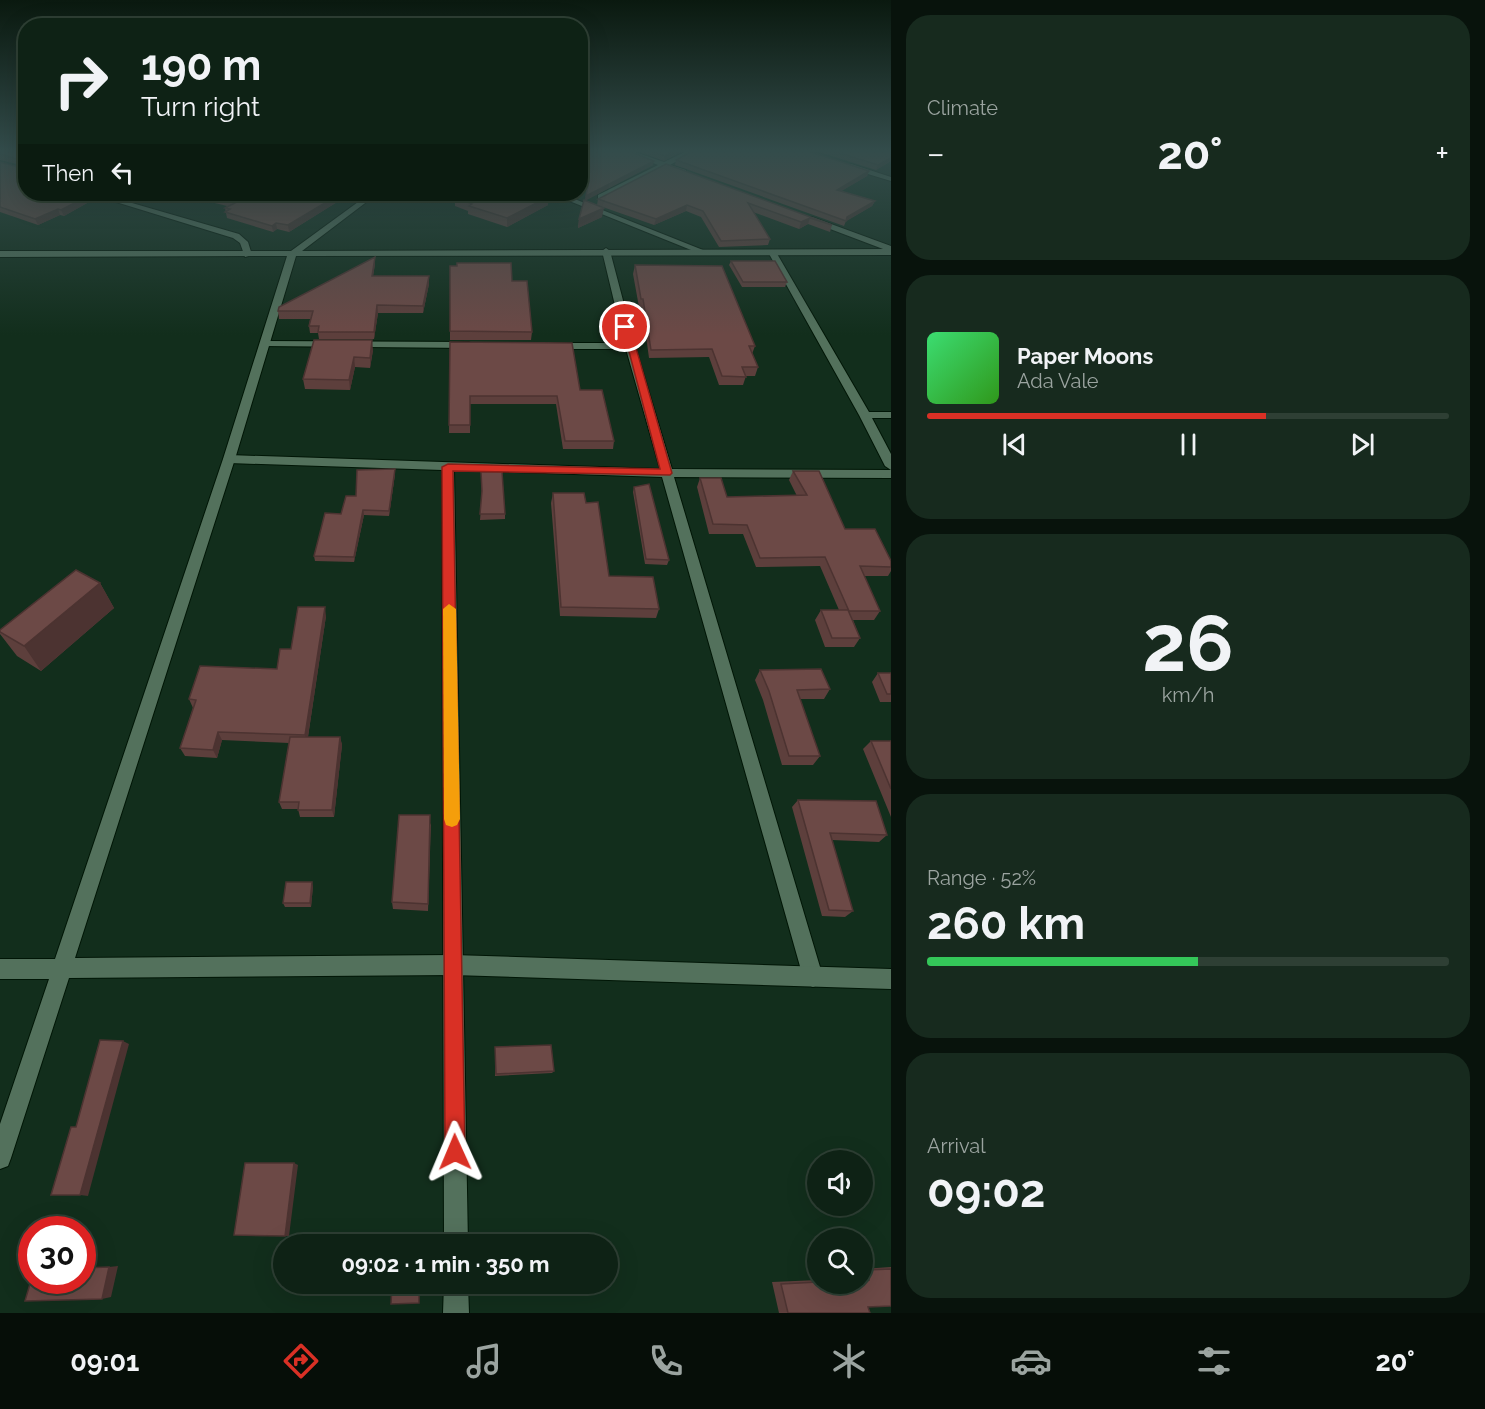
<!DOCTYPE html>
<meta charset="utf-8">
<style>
body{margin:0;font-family:Raleway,sans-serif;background:#172a1e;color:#f1f3f6;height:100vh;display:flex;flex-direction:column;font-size:22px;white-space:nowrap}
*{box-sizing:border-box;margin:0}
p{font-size:20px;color:#9ba4a0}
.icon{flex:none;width:33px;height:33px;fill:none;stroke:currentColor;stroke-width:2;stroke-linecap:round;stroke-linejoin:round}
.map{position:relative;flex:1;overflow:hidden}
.drawer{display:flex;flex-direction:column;gap:15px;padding:15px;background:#08130c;width:594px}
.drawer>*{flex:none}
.hud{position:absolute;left:18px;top:18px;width:570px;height:183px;border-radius:24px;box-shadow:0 6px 24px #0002,0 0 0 2px #2e3f34;background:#0e2215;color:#f1f3f6;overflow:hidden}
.controls{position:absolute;left:807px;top:1150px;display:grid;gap:12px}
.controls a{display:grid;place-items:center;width:66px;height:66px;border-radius:50%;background:#0e2215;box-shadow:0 6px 24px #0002,0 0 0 2px #2e3f34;font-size:30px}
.speed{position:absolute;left:18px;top:1216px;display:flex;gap:12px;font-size:30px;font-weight:700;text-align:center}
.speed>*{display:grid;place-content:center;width:78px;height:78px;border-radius:50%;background:#0e2215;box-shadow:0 6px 24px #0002,0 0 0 2px #2e3f34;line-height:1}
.speed .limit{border:9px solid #d22;background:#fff;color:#111}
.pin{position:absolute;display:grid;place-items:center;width:51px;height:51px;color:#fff;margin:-26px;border:3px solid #fff;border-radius:50%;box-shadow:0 2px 6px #0007}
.me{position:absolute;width:66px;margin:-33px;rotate:359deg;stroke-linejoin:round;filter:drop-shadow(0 0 4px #0008)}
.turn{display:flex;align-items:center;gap:21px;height:126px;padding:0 24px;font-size:27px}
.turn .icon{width:78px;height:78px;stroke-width:2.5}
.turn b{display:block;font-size:42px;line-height:51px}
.then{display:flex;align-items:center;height:57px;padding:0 24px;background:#0003;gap:12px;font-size:22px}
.big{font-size:45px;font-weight:700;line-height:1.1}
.drawer .card{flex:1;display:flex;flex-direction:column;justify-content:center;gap:9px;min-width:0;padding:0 21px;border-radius:24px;background:#172a1e}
.drawer .dial{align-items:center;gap:0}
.dial b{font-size:78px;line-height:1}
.song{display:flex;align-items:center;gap:18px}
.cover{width:72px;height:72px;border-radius:9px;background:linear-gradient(135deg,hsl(140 70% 55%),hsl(110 70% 35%))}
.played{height:6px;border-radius:3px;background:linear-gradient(90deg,#d93025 65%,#2e3f34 65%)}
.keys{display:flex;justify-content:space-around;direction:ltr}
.heat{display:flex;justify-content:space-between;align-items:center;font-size:33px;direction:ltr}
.charge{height:9px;border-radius:4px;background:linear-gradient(90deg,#34c759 52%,#2e3f34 0)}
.trip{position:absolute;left:273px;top:1234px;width:345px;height:60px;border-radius:30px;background:#0e2215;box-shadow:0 6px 24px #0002,0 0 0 2px #2e3f34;font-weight:700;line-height:60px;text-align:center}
.tab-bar{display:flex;height:96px;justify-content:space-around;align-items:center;background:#060e08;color:#9ba4a0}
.tab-bar .icon{width:42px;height:42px}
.tab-bar .current{color:#d93025}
.tab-bar b{font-size:27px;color:#f1f3f6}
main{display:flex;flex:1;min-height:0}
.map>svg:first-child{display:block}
</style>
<main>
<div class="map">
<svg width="891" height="1313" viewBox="0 0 891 1313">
<rect width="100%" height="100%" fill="#122e1c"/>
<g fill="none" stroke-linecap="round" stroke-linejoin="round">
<g stroke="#001606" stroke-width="2">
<path id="street" d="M 623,151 L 632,151 L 664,162 L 687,151 L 695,151 L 670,165 L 686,170 L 686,174 L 665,168 L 604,199 L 598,199 L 598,195 L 658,165 Z
M 851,164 L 891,177 L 891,181 L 848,168 Z
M 90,194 L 101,194 L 239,234 L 248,242 L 252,255 L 245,257 L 240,243 L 233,238 Z
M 552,194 L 562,194 L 708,252 L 701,254 Z
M 812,217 L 891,246 L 891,252 L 809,221 L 808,219 Z
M 606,248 L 610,251 L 635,346 L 672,469 L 891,470 L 891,478 L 674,477 L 823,977 L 820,984 L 813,987 L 806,984 L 803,977 L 662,477 L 454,470 L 468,1245 L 444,1245 L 442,470 L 229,463 L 223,459 L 229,455 L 660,469 L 626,349 L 553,349 L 548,346 L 553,343 L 624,343 L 602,251 Z
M 769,250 L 776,252 L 869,412 L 891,412 L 891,418 L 872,418 L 891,454 L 891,470 L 885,466 L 859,415 L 768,252 Z
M 265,341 L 469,342 L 474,345 L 469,348 L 261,346 L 260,344 Z
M 444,1284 L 468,1284 L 469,1313 L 443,1313 Z"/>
</g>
<g stroke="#001606" stroke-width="2">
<path id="secondary" d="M 369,194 L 377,194 L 302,251 L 891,249 L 891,255 L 296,256 L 235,459 L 75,958 L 453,955 L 891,969 L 891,989 L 453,975 L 69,978 L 11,1158 L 8,1166 L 0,1169 L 0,1124 L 49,979 L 0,979 L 0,959 L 55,959 L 223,459 L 287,256 L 0,257 L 0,251 L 291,251 Z"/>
</g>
<use href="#street" fill="#53715c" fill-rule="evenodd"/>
<use href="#secondary" fill="#53715c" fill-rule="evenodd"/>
</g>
<path fill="#5d3f3c" d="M 0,151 L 26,151 L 26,194 L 95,194 L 96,198 L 64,216 L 60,215 L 38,225 L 0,212 L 0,162 L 25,169 L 25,166 L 0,160 Z
M 580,151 L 653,165 L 585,200 L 602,217 L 578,228 L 579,219 L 585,200 L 587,191 L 580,189 Z
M 638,151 L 682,151 L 664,161 Z
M 816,151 L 891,151 L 891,161 L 876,170 Z
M 676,160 L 869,171 L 867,176 L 841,191 L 875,201 L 872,206 L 846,221 L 844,226 L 675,165 Z
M 666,164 L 832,225 L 830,232 L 808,224 L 799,229 L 753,212 L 770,239 L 768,245 L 719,247 L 701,217 L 686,211 L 654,225 L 597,205 L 598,199 Z
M 178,194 L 350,194 L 289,232 L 277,229 L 273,232 L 227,218 L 225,208 L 227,206 Z
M 455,197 L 548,197 L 548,205 L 507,227 L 468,214 L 468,211 L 455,206 Z
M 731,261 L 787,282 L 785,287 L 742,287 L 729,265 Z
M 375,264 L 373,276 L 429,276 L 429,284 L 423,313 L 378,313 L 374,339 L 319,339 L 318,333 L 310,333 L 309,326 L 310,319 L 279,319 L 278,311 Z
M 635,265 L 755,346 L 752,354 L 758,367 L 755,376 L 746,376 L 743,385 L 719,385 L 709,357 L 649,358 L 642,307 L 639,307 L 633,274 Z
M 450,266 L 532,332 L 531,340 L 450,340 Z
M 450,342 L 580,390 L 614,441 L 613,449 L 563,449 L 556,404 L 470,404 L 470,433 L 449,433 Z
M 373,350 L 370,368 L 355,367 L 350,390 L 305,389 L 303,379 Z
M 395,469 L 395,474 L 389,516 L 364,515 L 354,562 L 315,561 L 314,556 L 356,496 Z
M 793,471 L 845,529 L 891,561 L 891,571 L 888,576 L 864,576 L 880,611 L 874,620 L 853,620 L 860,638 L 854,647 L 825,647 L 815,620 L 821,610 L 839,610 L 820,566 L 756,567 L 743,534 L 709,534 L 697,487 L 700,478 L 727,497 L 797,496 L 789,480 Z
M 481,472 L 505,514 L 505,519 L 480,520 L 482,496 Z
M 634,487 L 669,560 L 667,565 L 645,564 L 633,492 Z
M 553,493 L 586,503 L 609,576 L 659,609 L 656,618 L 560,616 L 551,503 Z
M 100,583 L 114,608 L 41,671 L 17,656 L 0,634 L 0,630 Z
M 326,616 L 308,737 L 340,737 L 342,745 L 334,817 L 300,817 L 298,809 L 282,809 L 279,802 L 289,743 L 222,740 L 217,758 L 185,756 L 180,748 L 193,708 L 189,699 L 277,669 L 291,649 Z
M 760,670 L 830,689 L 824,699 L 800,699 L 820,756 L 813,765 L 782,765 L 763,700 L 755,680 Z
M 878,673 L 891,673 L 891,702 L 880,702 L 872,682 Z
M 871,741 L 891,741 L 891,817 L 863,749 Z
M 798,800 L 887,835 L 879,842 L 832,840 L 853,911 L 845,917 L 822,916 L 792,807 Z
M 431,823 L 428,911 L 393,909 L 392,902 Z
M 313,886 L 311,907 L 285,907 L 283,903 Z
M 495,1047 L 554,1071 L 552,1073 L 495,1076 Z
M 891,1267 L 891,1306 L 868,1307 L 870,1313 L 779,1313 L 772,1282 L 818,1280 L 818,1284 L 862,1284 L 862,1269 Z"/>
<path fill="#4c3331" d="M 674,151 L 682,151 L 664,161 L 665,156 Z
M 891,158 L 891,161 L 876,170 L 878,165 Z
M 654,161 L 653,165 L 585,201 L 586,196 Z
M 869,171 L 867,176 L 835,195 L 837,190 Z
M 92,194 L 95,194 L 96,198 L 64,216 L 61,210 Z
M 340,194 L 350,194 L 289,232 L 288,225 Z
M 548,197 L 548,205 L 507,227 L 507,218 Z
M 875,201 L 872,206 L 845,222 L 847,217 Z
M 687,205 L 686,211 L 654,225 L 656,219 Z
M 604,208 L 602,217 L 578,228 L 579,219 Z
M 58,209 L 60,215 L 38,225 L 35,219 Z
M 810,218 L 808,224 L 799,229 L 801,222 Z
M 276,223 L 277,229 L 273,232 L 272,226 Z
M 375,257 L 375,264 L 372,283 L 372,276 Z
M 429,276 L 429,284 L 423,313 L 423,306 Z
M 377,305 L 378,313 L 374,339 L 374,332 Z
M 372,340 L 373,350 L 370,368 L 370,358 Z
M 354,357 L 355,367 L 350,390 L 349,380 Z
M 395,469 L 395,474 L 389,516 L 389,511 Z
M 363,510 L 364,515 L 354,562 L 354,557 Z
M 100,583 L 114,608 L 41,671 L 24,646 Z
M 325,607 L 326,616 L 307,743 L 305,735 Z
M 218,732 L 222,740 L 217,758 L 213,750 Z
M 340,737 L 342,745 L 334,817 L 332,810 Z
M 312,882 L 313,886 L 311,907 L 310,903 Z
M 123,1041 L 129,1044 L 88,1196 L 80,1195 Z
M 294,1163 L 298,1165 L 289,1236 L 285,1236 Z
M 118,1266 L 111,1297 L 102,1299 L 109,1267 Z"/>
<path fill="#6c4946" stroke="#4c3331" stroke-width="1.5" d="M 0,151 L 26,151 L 26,194 L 92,194 L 61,210 L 58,209 L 35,219 L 0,207 L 0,162 L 25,169 L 24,161 L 0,154 Z
M 580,151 L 629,151 L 654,161 L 586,196 L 588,186 L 580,184 Z
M 652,151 L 674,151 L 665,156 Z
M 692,151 L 808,151 L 869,171 L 837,190 L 875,201 L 847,217 L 846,221 L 676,160 Z
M 833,151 L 891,151 L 891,158 L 878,165 Z
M 666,164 L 832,225 L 810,218 L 801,222 L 748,203 L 770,239 L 721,241 L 703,211 L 687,205 L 656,219 L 598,199 Z
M 200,194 L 340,194 L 288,225 L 276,223 L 272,226 L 225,212 L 230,209 L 225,208 L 235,203 Z
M 466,194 L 531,194 L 548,197 L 507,218 L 469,206 L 472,204 L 455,197 Z
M 584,200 L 604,208 L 579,219 Z
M 375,257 L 372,276 L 429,276 L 423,306 L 377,305 L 374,332 L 318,332 L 319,326 L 309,326 L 313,311 L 278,311 L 279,307 Z
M 731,261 L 775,261 L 787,282 L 743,282 Z
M 457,263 L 511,263 L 512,281 L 527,281 L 532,332 L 450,331 L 450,266 L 457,266 Z
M 635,265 L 722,266 L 755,346 L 749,346 L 758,367 L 742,367 L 746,377 L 722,376 L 712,349 L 651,350 L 643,299 L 641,299 Z
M 314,340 L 372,340 L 370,358 L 354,357 L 349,380 L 303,379 Z
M 450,342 L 572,343 L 580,390 L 602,390 L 614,441 L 565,441 L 557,396 L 470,396 L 470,425 L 449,425 Z
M 395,469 L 389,511 L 363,510 L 354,557 L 314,556 L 325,513 L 341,514 L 346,496 L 356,496 L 357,470 Z
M 793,471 L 819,471 L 845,529 L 875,529 L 891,561 L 891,567 L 860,566 L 880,611 L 849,611 L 825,557 L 760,558 L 747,525 L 713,524 L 700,478 L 721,478 L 727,497 L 807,495 Z
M 481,472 L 502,472 L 505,514 L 480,514 L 482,491 Z
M 649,484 L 669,560 L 646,559 L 634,487 Z
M 553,493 L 584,493 L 586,503 L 598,502 L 609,576 L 653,577 L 659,609 L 561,607 Z
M 76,570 L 100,583 L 24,646 L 0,632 L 0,630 Z
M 298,607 L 325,607 L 305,735 L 218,732 L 213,750 L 180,748 L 196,700 L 189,699 L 200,666 L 277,669 L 280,649 L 291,649 Z
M 821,610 L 848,610 L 860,638 L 832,638 Z
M 821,669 L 830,689 L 797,690 L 820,756 L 789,756 L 769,691 L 760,670 Z
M 878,673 L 891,673 L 891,694 L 887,694 Z
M 290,737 L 340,737 L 332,810 L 298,810 L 299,802 L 279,802 Z
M 871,741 L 891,741 L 891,789 Z
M 798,800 L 876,801 L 887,835 L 830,833 L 853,911 L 829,910 Z
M 399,815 L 430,815 L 428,904 L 392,902 Z
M 286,882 L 312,882 L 310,903 L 283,903 Z
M 100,1040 L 123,1041 L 80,1195 L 51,1195 L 71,1127 L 76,1127 Z
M 551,1045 L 554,1071 L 496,1074 L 495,1047 Z
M 245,1163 L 294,1163 L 285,1236 L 234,1235 Z
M 109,1267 L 102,1299 L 25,1301 L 32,1277 L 32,1281 L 82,1281 L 82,1268 Z
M 891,1269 L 891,1306 L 868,1307 L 870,1313 L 788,1313 L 781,1284 L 818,1282 L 818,1284 L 862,1284 L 862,1280 L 869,1280 L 866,1270 Z
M 392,1284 L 419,1284 L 419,1303 L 391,1304 Z"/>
<linearGradient id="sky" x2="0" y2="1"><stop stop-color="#0a190f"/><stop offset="0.45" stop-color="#334c4b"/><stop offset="1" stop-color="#334c4b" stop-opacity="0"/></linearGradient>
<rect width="891" height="335" fill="url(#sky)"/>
<path fill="#d93025" stroke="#8d1f18" stroke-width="1.5" d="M 622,325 L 630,327 L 672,473 L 670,475 L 453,471 L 465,1152 L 462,1159 L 455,1162 L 448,1159 L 445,1152 L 442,467 L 448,464 L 660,469 Z"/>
<path fill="#f59e0b" d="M 449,604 L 456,609 L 460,819 L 457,825 L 452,827 L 446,825 L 444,819 L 443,609 Z"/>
</svg>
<div class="controls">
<a><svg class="icon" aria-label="sound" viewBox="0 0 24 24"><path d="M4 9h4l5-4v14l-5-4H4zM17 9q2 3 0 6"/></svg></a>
<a><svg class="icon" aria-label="search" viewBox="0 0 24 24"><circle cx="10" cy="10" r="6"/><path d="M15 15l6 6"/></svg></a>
</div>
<div class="speed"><div class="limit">30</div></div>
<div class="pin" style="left:625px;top:327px;background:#d93025"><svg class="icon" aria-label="arrive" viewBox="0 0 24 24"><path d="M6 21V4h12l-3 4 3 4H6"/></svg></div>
<svg class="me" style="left:455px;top:1152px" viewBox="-20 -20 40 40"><path d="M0-17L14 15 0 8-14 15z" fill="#d93025" stroke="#fff" stroke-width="4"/></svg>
<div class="trip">09:02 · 1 min · 350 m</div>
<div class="hud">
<div class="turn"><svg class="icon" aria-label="right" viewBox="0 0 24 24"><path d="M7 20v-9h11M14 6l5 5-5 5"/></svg><div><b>190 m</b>Turn right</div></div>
<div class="then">Then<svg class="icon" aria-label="left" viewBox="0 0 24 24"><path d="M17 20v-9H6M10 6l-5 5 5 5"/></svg></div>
</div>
</div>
<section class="drawer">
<div class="card"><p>Climate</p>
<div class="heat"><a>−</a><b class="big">20°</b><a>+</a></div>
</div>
<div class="card">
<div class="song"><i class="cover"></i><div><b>Paper Moons</b><p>Ada Vale</p></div></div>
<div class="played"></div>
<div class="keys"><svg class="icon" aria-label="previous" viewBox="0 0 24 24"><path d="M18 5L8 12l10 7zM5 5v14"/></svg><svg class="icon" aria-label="pause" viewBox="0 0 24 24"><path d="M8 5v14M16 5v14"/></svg><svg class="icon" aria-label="next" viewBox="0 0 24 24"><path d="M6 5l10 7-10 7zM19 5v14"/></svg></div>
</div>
<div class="card dial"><b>26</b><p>km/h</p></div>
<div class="card"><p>Range · 52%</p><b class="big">260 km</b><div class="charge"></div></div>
<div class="card"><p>Arrival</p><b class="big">09:02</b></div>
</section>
</main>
<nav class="tab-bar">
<b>09:01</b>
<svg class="icon current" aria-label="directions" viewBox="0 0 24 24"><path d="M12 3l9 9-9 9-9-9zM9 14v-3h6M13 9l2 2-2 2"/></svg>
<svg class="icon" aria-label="music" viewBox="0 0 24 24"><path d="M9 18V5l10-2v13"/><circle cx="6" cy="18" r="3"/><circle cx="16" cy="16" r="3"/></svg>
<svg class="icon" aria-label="phone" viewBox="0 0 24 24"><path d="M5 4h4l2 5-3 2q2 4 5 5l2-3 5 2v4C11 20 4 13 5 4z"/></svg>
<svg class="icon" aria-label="climate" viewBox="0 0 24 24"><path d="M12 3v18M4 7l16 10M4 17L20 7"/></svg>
<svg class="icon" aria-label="car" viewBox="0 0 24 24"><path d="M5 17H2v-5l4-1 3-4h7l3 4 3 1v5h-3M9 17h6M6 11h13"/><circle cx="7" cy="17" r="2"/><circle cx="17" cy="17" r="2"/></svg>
<svg class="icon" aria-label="filters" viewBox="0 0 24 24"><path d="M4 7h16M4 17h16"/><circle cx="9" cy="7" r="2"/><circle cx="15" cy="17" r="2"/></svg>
<b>20°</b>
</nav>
